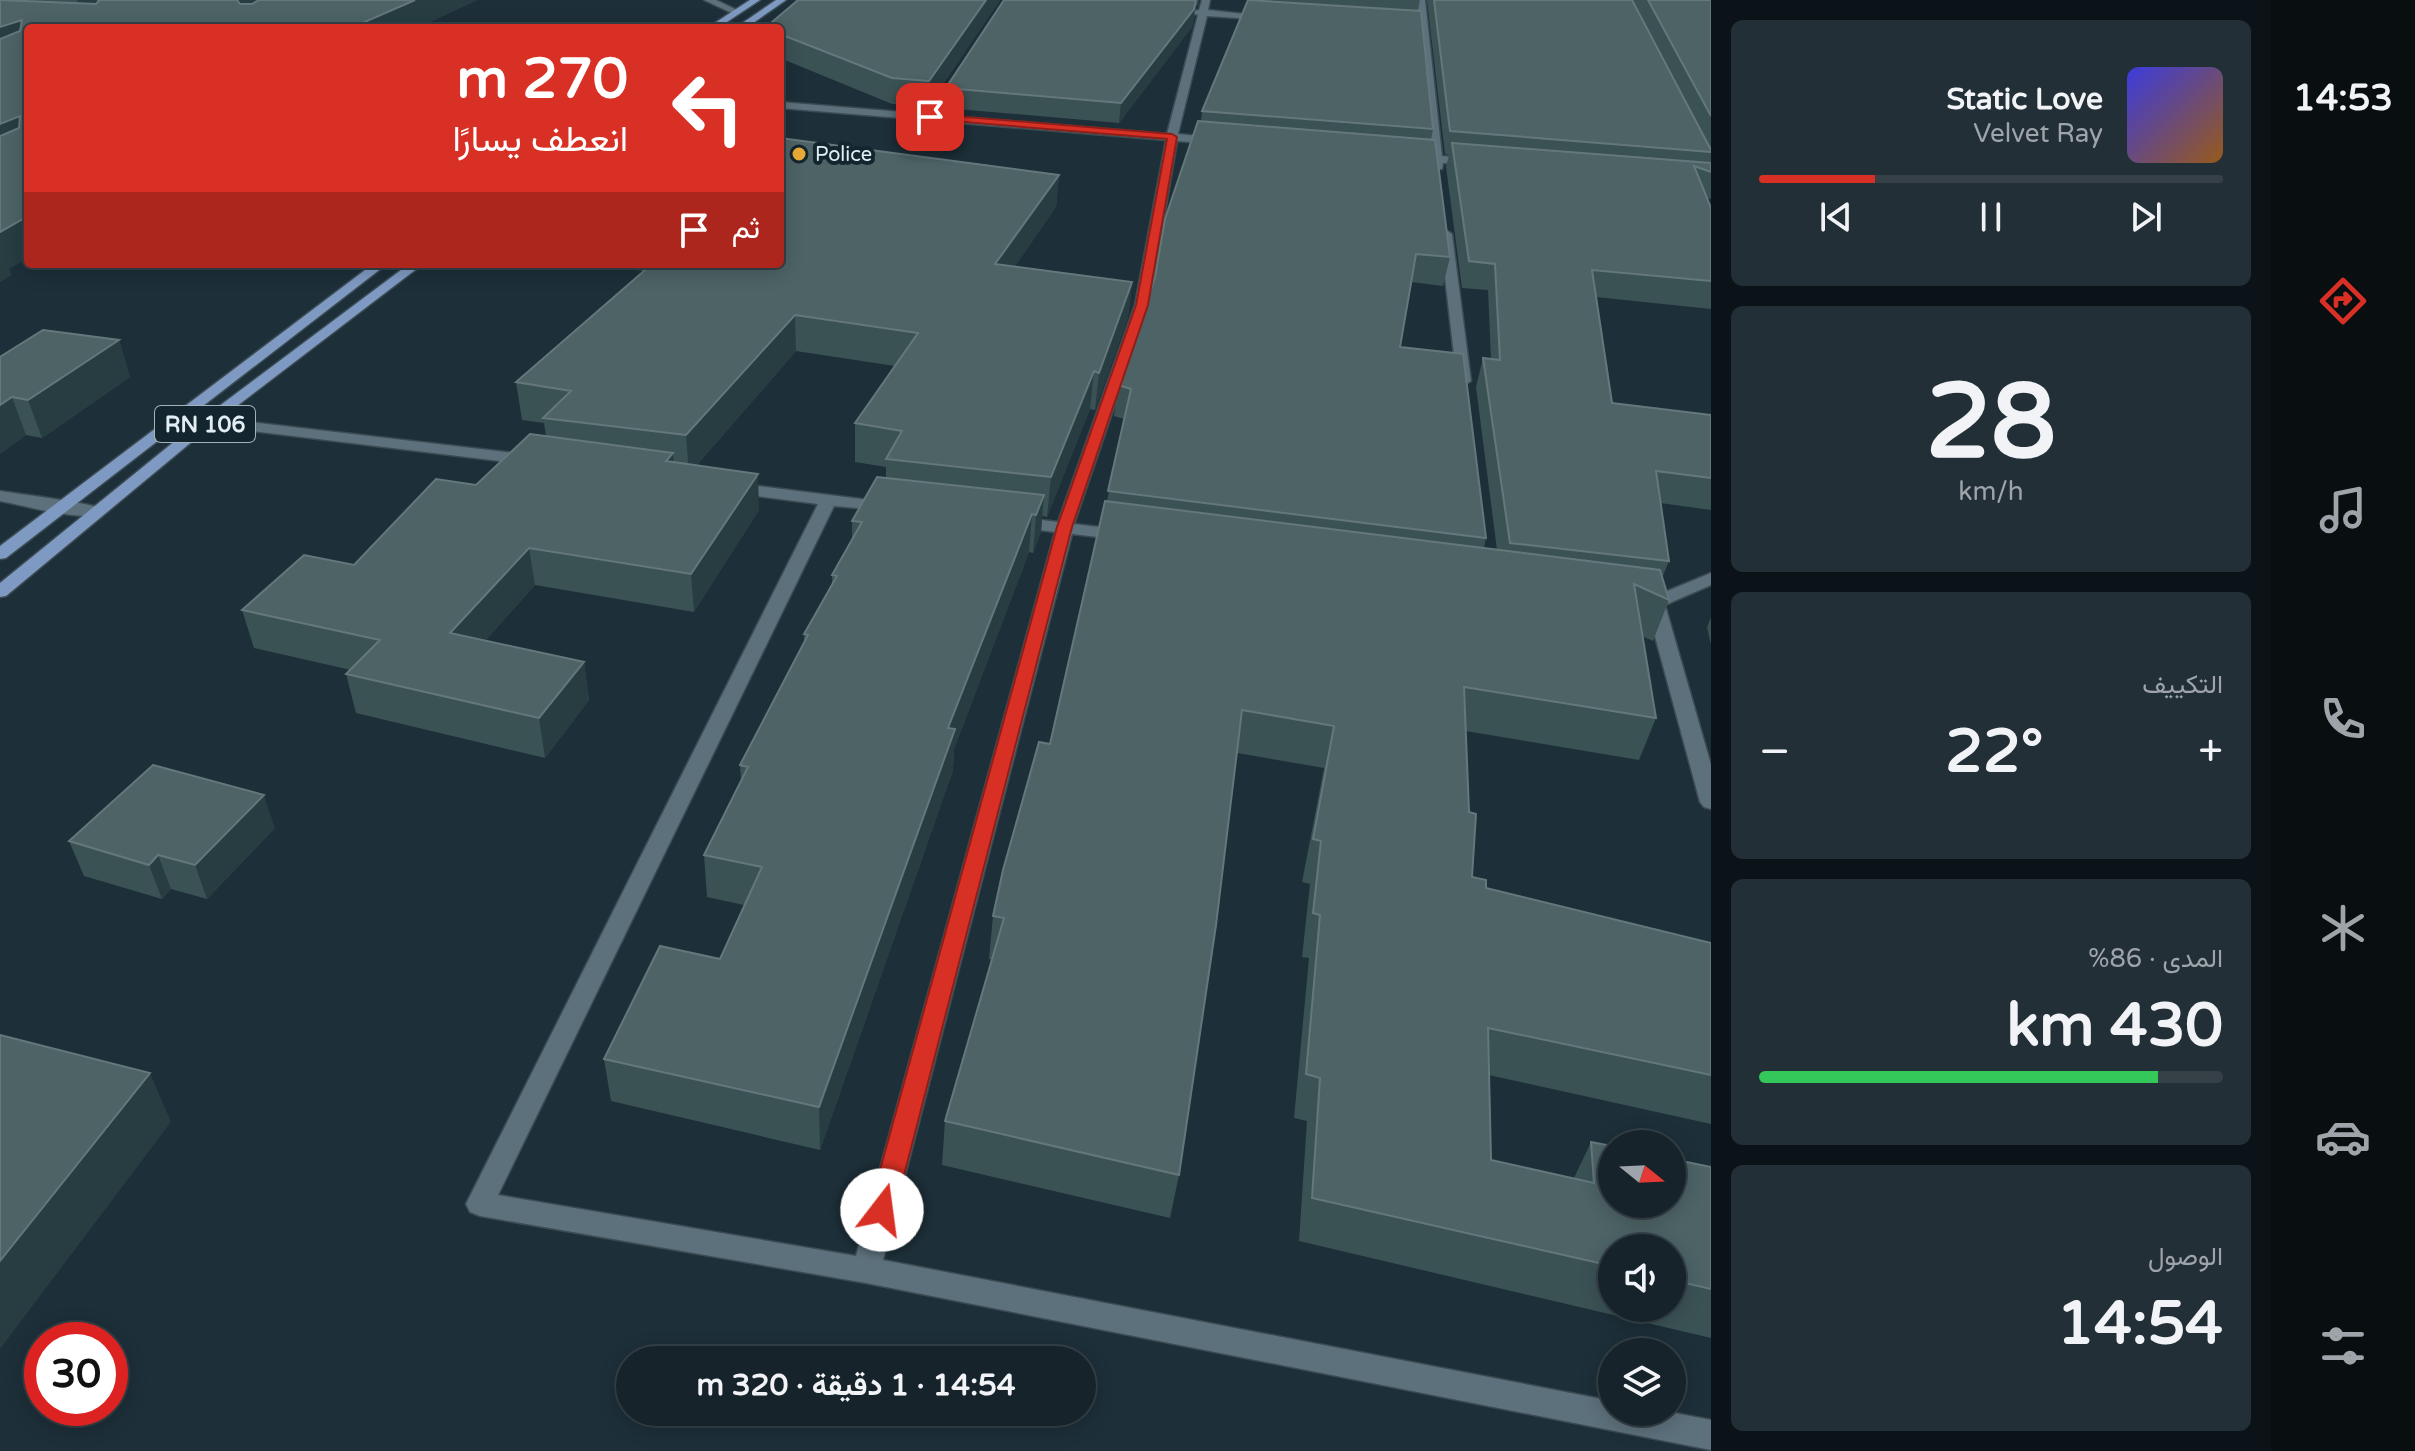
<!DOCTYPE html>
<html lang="ar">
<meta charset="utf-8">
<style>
body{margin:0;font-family:"Varela Round",Vazirmatn,sans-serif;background:#232f37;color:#f1f3f6;direction:rtl;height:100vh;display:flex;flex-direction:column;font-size:30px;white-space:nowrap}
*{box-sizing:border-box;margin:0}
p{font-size:26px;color:#9ea4a9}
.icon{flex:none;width:44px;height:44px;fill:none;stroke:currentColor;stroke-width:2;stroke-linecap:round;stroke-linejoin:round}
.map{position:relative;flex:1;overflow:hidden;direction:ltr}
.sheet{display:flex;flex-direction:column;gap:20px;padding:20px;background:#0c1318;width:560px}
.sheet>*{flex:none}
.guide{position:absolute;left:24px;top:24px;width:760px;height:244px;border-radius:8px;box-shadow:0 4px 20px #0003,0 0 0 2px #354047;direction:rtl;background:#d93025;color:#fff;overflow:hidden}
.needle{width:52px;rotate:108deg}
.buttons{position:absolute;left:1598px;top:1130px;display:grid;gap:16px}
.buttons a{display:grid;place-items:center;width:88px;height:88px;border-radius:50%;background:#16232b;box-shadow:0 4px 20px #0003,0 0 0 2px #354047;font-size:40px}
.speed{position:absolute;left:24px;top:1322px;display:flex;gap:16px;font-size:40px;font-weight:700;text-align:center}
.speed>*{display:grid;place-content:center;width:104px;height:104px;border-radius:50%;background:#16232b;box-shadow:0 4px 20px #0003,0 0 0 2px #354047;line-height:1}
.speed .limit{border:12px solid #d22;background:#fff;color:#111}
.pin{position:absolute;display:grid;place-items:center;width:68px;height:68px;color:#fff;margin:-34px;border-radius:16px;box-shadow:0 4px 12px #0006}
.me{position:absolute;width:88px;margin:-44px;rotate:15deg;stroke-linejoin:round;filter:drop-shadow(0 0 6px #0008)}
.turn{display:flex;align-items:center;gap:28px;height:168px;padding:0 24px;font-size:36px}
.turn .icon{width:104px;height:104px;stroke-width:2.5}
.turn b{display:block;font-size:56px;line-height:68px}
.then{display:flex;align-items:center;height:76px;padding:0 24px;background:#0003;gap:16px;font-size:30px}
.big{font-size:60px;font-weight:700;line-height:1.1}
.sheet .tile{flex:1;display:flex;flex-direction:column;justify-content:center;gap:12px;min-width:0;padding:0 28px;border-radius:12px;background:#232f37}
.sheet .dial{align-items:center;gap:0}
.dial b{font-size:104px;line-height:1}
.song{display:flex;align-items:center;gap:24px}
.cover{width:96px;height:96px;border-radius:12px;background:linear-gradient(135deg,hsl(240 70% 55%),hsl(30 70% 35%))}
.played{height:8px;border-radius:4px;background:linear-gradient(90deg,#d93025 25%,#354047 25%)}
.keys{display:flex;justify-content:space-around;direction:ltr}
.heat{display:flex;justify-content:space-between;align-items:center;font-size:44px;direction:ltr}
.charge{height:12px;border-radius:6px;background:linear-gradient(90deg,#34c759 86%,#354047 0)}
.trip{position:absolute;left:616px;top:1346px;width:480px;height:80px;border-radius:40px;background:#16232b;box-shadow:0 4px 20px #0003,0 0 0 2px #354047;font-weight:700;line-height:80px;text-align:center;direction:rtl}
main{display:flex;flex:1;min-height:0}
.dock{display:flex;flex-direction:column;width:144px;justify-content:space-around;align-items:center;background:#090e11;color:#9ea4a9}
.dock .icon{width:56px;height:56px}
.dock .on{color:#d93025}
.dock b{font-size:36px;color:#f1f3f6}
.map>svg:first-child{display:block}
</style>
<main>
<nav class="dock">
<b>14:53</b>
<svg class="icon on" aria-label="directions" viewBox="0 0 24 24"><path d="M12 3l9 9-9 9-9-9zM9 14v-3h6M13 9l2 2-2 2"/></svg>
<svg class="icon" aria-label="music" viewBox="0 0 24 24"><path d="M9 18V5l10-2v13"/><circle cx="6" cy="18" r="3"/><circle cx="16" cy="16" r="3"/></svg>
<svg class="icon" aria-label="phone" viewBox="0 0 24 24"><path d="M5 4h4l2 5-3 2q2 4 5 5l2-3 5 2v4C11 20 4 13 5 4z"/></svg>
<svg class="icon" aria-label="climate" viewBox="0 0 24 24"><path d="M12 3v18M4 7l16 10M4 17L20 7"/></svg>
<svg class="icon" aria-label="car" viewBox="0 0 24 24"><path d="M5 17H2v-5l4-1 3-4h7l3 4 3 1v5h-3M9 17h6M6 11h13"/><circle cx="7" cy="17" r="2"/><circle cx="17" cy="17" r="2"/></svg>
<svg class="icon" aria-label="filters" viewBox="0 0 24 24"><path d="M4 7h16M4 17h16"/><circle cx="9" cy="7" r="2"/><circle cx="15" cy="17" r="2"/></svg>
</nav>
<section class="sheet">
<div class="tile">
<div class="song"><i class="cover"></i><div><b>Static Love</b><p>Velvet Ray</p></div></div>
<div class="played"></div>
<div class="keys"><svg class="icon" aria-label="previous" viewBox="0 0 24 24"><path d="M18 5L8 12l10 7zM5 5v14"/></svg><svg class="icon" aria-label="pause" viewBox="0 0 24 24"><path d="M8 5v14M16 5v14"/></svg><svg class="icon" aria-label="next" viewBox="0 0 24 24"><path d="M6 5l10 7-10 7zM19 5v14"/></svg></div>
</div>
<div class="tile dial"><b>28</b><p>km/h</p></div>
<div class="tile"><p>التكييف</p>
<div class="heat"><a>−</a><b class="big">22°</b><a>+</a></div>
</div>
<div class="tile"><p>المدى · 86%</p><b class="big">430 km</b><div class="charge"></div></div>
<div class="tile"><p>الوصول</p><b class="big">14:54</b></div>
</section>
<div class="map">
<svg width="1711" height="1451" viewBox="0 0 1711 1451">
<rect width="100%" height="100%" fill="#1d2f39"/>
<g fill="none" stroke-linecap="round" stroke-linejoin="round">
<g stroke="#3b4b53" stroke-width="3">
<path id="minor" d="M 704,0 L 716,0 L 741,12 L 734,14 Z
M 1202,0 L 1210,0 L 1208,10 L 1272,17 L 1268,20 L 1207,16 L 1178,134 L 1219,138 L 1224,141 L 1219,144 L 1177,141 L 1149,305 L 1074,524 L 1124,530 L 1133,535 L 1124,540 L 1072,534 L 883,1260 L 1612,1401 L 1612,1412 L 1670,1412 L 1711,1420 L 1711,1450 L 866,1283 L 480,1216 L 470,1212 L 466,1204 L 818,504 L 734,493 L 726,488 L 734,483 L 885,502 L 891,503 L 893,507 L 891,511 L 834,506 L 498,1195 L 856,1256 L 1055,532 L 1016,527 L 1008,522 L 1016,517 L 1058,522 L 1135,305 L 1166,140 L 780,108 L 780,102 L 927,114 L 961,67 L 966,70 L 937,115 L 1167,134 L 1198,15 L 1188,12 L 1199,10 Z
M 1417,0 L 1425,0 L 1442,156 L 1474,159 L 1478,160 L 1478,164 L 1443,163 L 1442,169 L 1434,169 L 1432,162 L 1404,157 L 1410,154 L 1431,155 Z
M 1446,230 L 1452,234 L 1471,381 L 1464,385 L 1457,381 L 1440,234 Z
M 207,417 L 532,455 L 540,460 L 532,465 L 202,425 L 199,422 Z
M 0,491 C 18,494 101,504 108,511 C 93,525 22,505 0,501 Z
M 1711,573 L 1711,585 L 1665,605 L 1711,765 L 1711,809 L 1704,807 L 1700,802 L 1647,607 L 1634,601 L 1643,596 L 1653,597 Z"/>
</g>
<g stroke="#3b4b53" stroke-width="3">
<path id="major" d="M 750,0 L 760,0 L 718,28 L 707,28 Z
M 776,0 L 786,0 L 746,28 L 735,28 Z
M 373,264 L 387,264 L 6,558 L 0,559 L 0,546 Z
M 409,264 L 423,264 L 212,425 L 6,596 L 0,597 L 0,583 L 202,419 Z"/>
</g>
<use href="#minor" fill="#5d717c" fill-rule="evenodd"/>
<use href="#major" fill="#7f9ac2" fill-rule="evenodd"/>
</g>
<path fill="#3b5254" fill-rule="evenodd" d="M 0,0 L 477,0 L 417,28 L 28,28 L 9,269 L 11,275 L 0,282 Z
M 798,0 L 1000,0 L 928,106 L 892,104 L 780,58 L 780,28 Z
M 1004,0 L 1199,0 L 1197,6 L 1196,6 L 1192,27 L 1119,123 L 945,108 L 946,88 Z
M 1250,0 L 1420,0 L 1418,10 L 1433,129 L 1431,140 L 1450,257 L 1443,286 L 1411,282 L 1400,347 L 1486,538 L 1484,548 L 1497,550 L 1476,387 L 1483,358 L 1491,359 L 1488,290 L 1462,288 L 1446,167 L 1449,155 L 1445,154 L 1427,0 L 1711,0 L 1711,199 L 1707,198 L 1711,281 L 1711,309 L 1596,297 L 1612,403 L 1711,415 L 1711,510 L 1660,503 L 1669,561 L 1662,578 L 1669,600 L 1653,641 L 1642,636 L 1656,718 L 1639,760 L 1466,731 L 1472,877 L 1486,888 L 1711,943 L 1711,1124 L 1489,1075 L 1491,1160 L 1574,1178 L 1591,1142 L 1711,1167 L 1711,1338 L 1299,1241 L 1307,1121 L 1294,1118 L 1309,958 L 1302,957 L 1310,884 L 1302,882 L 1324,768 L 1237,753 L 1179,1175 L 1170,1218 L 942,1165 L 945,1121 L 992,960 L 989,959 L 993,916 L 1050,744 L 1107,501 L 1124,419 L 1114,416 L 1118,385 L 1155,277 L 1201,121 L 1202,111 ZM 1612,1248 L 1672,1248 L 1672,1308 L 1612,1308 Z
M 1059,175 L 1056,207 L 1015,266 L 1132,282 L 1128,317 L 1095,410 L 1090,409 L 1047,517 L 1042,516 L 1041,532 L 1033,553 L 1029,552 L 954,749 L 953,770 L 820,1150 L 611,1101 L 604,1059 L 720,959 L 744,905 L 707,897 L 704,855 L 741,780 L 740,765 L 804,642 L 804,634 L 832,585 L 832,575 L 852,539 L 852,521 L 886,478 L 886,467 L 855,462 L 855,423 L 895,366 L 796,351 L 697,465 L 759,510 L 694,612 L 535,585 L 485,641 L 584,662 L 589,700 L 545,758 L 356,713 L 346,674 L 351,670 L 254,648 L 242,610 L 354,565 L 476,485 L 546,436 L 544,423 L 522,420 L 516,382 L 643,271 L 590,264 L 780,264 Z
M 119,340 L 130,377 L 42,438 L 26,435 L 0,454 L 0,357 Z
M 1711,617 L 1711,645 L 1707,627 Z
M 275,828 L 207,899 L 171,889 L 162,899 L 84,876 L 69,841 Z"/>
<path fill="#273d42" d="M 77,0 L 98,0 L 101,12 L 83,21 Z
M 237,0 L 291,0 L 243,27 Z
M 415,0 L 477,0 L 417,28 L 351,28 Z
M 986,0 L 1000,0 L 928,106 L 929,81 Z
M 1196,0 L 1192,27 L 1119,123 L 1121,103 Z
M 22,20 L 28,41 L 0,59 L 0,27 Z
M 20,116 L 28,140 L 0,160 L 0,124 Z
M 1059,175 L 1056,207 L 993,298 L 995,264 Z
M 28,216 L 28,258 L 9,269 L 11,275 L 0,282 L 0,232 Z
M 1132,282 L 1128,317 L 1095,410 L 1099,373 Z
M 795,315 L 796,351 L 689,474 L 686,435 Z
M 119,340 L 130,377 L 42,438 L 28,400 Z
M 1094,371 L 1090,409 L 1047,517 L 1051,477 Z
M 12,397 L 26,435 L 0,454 L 0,405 Z
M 673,453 L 676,489 L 666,461 Z
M 758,474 L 759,510 L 694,612 L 691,574 Z
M 1044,495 L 1041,532 L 1033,553 L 1036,515 Z
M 1032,514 L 1029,552 L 954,749 L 953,770 L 820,1150 L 819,1107 L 948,728 Z
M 529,548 L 535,585 L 457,672 L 450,633 Z
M 584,662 L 589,700 L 545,758 L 539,718 Z
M 264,795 L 275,828 L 207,899 L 195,865 Z
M 158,855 L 171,889 L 162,899 L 149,865 Z
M 150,1073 L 171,1122 L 0,1349 L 0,1261 Z"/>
<path fill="#4d6365" stroke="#64787c" stroke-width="2" d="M 0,0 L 96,4 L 99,1 L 98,0 L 237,0 L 240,4 L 252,4 L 259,0 L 415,0 L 351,28 L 28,28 L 28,216 L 0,232 L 0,136 L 19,128 L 20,116 L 0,124 L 0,39 L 20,31 L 22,20 L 0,27 Z
M 798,0 L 986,0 L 929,81 L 892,78 L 780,34 L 780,28 L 765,28 Z
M 1004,0 L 1196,0 L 1194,9 L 1121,103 L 946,88 Z
M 1248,0 L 1421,11 L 1433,129 L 1202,111 Z
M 1434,0 L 1632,0 L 1711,150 L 1711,152 L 1450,131 Z
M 1648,0 L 1711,0 L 1711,116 Z
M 1198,121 L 1435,140 L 1450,257 L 1416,254 L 1400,347 L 1463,354 L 1486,538 L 1108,491 L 1131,389 L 1118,385 L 1155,277 L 1165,219 Z
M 780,138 L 1059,175 L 995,264 L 1132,282 L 1099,373 L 1094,371 L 1051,477 L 886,459 L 902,431 L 855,423 L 918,333 L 795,315 L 686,435 L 543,418 L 571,391 L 516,382 L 652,264 L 780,264 Z
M 1452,143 L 1711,163 L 1711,172 L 1694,166 L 1711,208 L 1711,281 L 1592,270 L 1612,403 L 1711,415 L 1711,478 L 1656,471 L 1669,561 L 1510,543 L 1483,358 L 1500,360 L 1495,264 L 1469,261 Z
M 43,330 L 119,340 L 28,400 L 12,397 L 0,405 L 0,357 Z
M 530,434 L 673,453 L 666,461 L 758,474 L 691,574 L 529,548 L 450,633 L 584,662 L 539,718 L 346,674 L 380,640 L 242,610 L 304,555 L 354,565 L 436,479 L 476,485 Z
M 877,477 L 1044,495 L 1036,515 L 1032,514 L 948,728 L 955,729 L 819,1107 L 604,1059 L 660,946 L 720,959 L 762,867 L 704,855 L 748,767 L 740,765 L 808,635 L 804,634 L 837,576 L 832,575 L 862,522 L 852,521 Z
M 1105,501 L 1660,570 L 1669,600 L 1634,584 L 1656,718 L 1464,687 L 1469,812 L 1476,814 L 1472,877 L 1486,880 L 1486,888 L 1711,943 L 1711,1075 L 1488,1028 L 1491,1160 L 1594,1183 L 1591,1142 L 1612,1146 L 1612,1204 L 1672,1204 L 1672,1159 L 1711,1167 L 1711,1289 L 1672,1280 L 1672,1248 L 1612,1248 L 1612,1266 L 1312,1198 L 1320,1078 L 1306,1074 L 1320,915 L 1313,913 L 1321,841 L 1313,839 L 1334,726 L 1242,710 L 1216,925 L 1179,1175 L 945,1121 L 1004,918 L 993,916 L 1003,870 L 1039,742 L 1050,744 Z
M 153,765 L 264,795 L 195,865 L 158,855 L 149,865 L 69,841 Z
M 0,1035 L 150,1073 L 0,1261 Z"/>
<path fill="#d93025" stroke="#8d1f18" stroke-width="2" d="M 930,114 L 1172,134 L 1177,137 L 1148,305 L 1072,527 L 895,1210 L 891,1218 L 882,1221 L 873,1218 L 869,1210 L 1057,527 L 1136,305 L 1167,139 L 927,119 Z"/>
<circle fill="#e8ab37" stroke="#13262f" stroke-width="3" cx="799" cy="154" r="8"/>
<g text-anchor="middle" stroke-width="8" stroke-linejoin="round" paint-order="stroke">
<g font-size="20" fill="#e2eef4" stroke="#13262f" text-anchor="start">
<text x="815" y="161">Police</text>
</g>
<rect fill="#13262f" stroke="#a4b2b9" stroke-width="2" x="155" y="406" width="100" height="36" rx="6"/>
<g font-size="22" font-weight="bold" fill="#e2eef4">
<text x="205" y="432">RN 106</text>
</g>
</g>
</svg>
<div class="buttons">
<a><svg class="needle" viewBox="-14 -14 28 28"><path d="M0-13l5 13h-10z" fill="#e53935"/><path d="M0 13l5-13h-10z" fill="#9ea4a9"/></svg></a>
<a><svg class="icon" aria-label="sound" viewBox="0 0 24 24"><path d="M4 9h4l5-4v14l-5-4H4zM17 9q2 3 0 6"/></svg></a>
<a><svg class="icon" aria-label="layers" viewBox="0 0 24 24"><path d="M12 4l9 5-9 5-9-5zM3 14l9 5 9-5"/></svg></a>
</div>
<div class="speed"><div class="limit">30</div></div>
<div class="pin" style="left:930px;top:117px;background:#d93025"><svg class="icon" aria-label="arrive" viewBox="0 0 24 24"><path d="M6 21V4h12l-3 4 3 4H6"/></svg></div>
<svg class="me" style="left:882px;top:1210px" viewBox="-20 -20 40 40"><circle r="19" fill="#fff"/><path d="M0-13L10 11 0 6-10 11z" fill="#d93025"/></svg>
<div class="trip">14:54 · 1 دقيقة · 320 m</div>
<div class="guide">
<div class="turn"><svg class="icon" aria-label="left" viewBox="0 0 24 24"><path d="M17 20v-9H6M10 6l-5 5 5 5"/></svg><div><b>270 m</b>انعطف يسارًا</div></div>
<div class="then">ثم<svg class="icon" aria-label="arrive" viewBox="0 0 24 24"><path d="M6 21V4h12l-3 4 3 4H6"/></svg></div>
</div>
</div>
</main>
